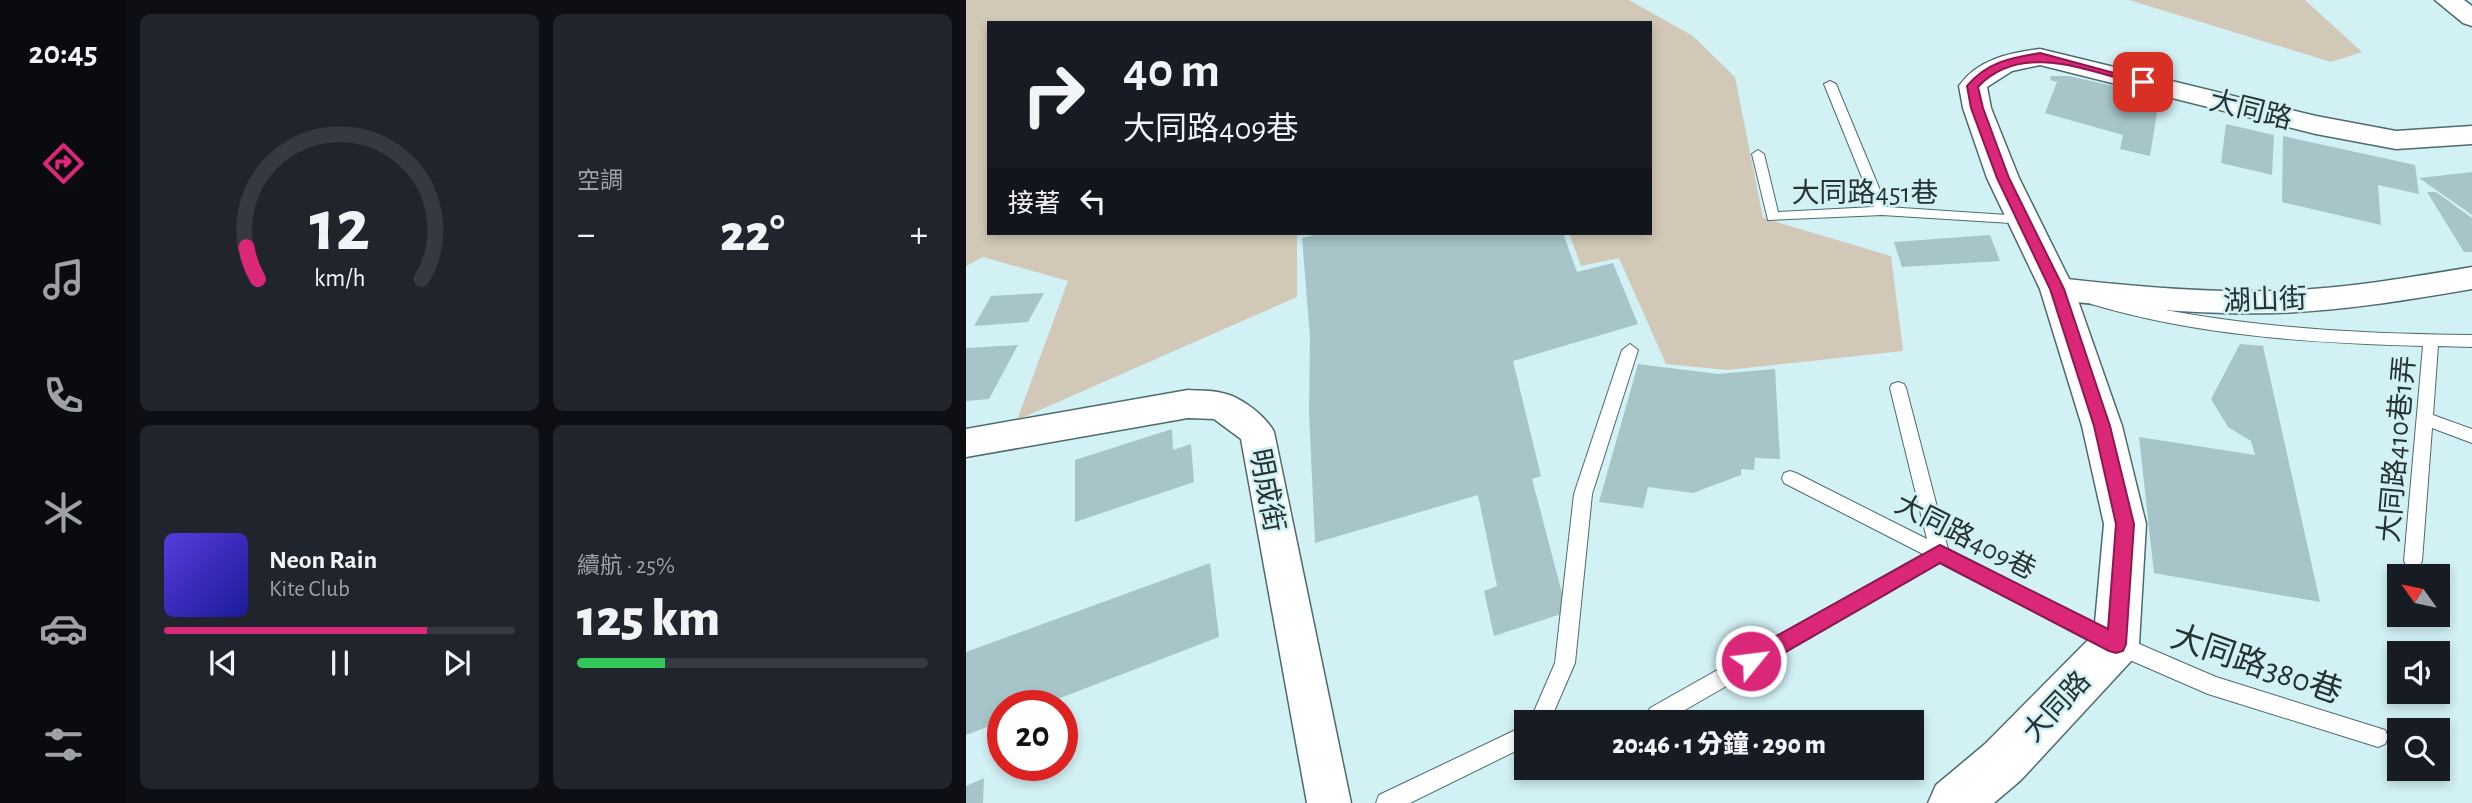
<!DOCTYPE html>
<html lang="zh-TW">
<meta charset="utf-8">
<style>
body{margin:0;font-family:"Alegreya Sans","Noto Sans TC",sans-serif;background:#20242c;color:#f1f3f6;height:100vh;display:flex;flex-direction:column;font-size:26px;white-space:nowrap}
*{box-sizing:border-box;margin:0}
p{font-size:23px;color:#9ea1a6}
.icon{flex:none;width:38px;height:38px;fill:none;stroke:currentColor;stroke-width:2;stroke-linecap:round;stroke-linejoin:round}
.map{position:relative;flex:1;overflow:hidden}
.drawer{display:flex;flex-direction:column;gap:14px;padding:14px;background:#0d0f14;width:840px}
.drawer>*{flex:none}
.guide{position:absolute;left:21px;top:21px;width:665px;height:214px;border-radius:0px;box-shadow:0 4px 10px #0003;background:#171b24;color:#f1f3f6;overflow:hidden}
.needle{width:46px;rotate:303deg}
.controls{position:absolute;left:1421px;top:564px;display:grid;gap:14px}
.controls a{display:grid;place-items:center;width:63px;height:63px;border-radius:0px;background:#171b24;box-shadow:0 4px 10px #0003;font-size:35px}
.speed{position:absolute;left:21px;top:690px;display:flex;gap:14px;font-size:35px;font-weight:700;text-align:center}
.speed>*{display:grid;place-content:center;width:91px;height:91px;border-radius:50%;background:#171b24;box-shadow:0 4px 10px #0003;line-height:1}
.speed .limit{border:10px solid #d22;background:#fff;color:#111}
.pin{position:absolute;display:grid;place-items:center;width:60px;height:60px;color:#fff;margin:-30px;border-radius:14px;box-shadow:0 4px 10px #0006}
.me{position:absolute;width:77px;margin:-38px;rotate:61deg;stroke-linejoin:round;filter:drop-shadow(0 0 5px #0008)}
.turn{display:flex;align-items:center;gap:24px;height:147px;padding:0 21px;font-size:32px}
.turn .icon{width:91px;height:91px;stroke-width:2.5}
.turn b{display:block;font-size:49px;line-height:60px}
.then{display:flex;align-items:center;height:66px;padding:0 21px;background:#0003;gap:14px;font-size:26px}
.big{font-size:52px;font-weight:800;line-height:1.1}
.drawer .card{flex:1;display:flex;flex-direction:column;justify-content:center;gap:10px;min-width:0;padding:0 24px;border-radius:10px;background:#20242c}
.drawer .dial{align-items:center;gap:0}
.dial svg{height:182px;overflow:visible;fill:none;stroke:#363941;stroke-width:7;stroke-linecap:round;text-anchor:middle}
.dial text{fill:#f1f3f6;stroke:none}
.song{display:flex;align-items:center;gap:21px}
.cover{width:84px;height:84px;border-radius:10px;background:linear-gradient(135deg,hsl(250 70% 55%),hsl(240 70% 35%))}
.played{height:7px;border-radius:4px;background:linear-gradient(90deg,#db2777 75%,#363941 75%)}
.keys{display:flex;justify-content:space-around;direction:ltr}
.heat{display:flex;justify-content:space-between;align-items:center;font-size:38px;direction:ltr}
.charge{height:10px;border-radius:5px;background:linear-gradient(90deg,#34c759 25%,#363941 0)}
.drawer .tiles{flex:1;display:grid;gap:14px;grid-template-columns:repeat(2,1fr)}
.trip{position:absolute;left:548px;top:710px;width:410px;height:70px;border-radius:0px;background:#171b24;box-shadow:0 4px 10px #0003;font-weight:800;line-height:70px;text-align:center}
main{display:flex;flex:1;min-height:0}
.dock{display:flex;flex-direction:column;width:126px;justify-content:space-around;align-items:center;background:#090b0e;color:#9ea1a6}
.dock .icon{width:49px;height:49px}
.dock .on{color:#db2777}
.dock b{font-size:32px;color:#f1f3f6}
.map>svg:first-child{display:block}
</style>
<main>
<nav class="dock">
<b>20:45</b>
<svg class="icon on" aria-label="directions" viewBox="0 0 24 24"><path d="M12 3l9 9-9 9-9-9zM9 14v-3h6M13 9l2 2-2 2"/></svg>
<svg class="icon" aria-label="music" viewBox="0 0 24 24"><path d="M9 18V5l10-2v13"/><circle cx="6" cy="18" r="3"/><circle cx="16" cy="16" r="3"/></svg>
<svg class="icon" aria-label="phone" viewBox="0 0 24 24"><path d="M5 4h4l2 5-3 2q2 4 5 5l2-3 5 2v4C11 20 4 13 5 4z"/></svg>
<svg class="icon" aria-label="climate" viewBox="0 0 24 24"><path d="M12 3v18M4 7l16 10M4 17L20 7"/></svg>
<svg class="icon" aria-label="car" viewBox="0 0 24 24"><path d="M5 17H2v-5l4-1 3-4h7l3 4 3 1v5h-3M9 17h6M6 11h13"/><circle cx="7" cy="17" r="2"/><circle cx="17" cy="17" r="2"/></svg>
<svg class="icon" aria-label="filters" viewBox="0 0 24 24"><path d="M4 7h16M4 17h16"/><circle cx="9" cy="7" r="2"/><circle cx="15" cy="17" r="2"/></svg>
</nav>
<section class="drawer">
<div class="tiles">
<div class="card dial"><svg viewBox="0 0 100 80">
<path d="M14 69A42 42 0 1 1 86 69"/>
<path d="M14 69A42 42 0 0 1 9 55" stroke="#db2777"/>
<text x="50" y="56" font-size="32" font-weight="700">12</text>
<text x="50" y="72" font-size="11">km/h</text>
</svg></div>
<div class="card"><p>空調</p>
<div class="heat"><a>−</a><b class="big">22°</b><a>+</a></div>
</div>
<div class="card">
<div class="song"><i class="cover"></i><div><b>Neon Rain</b><p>Kite Club</p></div></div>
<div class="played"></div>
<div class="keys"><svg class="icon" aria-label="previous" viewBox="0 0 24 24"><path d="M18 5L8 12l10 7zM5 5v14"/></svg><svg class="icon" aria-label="pause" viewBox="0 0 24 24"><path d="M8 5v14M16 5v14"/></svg><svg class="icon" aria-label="next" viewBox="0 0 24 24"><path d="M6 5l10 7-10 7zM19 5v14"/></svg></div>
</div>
<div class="card"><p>續航 · 25%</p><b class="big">125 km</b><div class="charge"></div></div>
</div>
</section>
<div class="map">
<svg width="1506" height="803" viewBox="0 0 1506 803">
<rect width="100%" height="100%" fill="#d2f1f5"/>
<path fill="#d2c8b8" d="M 0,0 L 663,0 L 727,36 L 769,77 L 797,218 L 925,256 L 937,351 L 761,370 L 700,364 L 653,258 L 615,266 L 603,233 L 684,233 L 684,23 L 23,23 L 23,233 L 331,233 L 331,297 L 51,420 L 102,281 L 17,257 L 0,266 Z
M 1163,0 L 1339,0 L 1396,52 L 1365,62 Z"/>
<path fill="#a7c5c9" d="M 1085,76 L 1103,76 L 1200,98 L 1198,107 L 1192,106 L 1184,156 L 1154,149 L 1157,135 L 1079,113 L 1091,82 L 1084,80 Z
M 1260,124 L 1308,135 L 1306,175 L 1255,163 Z
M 1317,136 L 1449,165 L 1453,194 L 1412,185 L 1415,225 L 1316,202 Z
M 1506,172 L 1506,215 L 1453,178 Z
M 1461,192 L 1470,192 L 1506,218 L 1506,252 L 1498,252 Z
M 358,233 L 597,233 L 611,272 L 647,263 L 672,324 L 547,361 L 575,476 L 566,479 L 601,612 L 528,636 L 518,591 L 531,586 L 512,495 L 349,543 L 343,413 L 344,337 L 336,238 Z
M 1024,235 L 1034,261 L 936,267 L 928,242 Z
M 78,293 L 62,322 L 8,326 L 25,296 Z
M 1274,344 L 1297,346 L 1354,602 L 1188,573 L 1173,437 L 1289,455 L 1285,441 L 1262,427 L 1245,399 Z
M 52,345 L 23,399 L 0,401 L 0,348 Z
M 672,364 L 752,374 L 809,369 L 814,459 L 789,458 L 788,470 L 775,469 L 775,475 L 727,493 L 682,487 L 677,508 L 633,502 Z
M 206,429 L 207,450 L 225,444 L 228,482 L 109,522 L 109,460 Z
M 244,563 L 253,637 L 76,705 L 37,705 L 37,721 L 0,735 L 0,652 Z
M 18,778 L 17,803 L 0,803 L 0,786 Z"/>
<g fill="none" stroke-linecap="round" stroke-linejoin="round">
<g stroke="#4e6a6d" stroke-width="2">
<path id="service" d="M 864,81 L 870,84 L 921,207 L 1056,216 L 1061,218 L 1061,224 L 916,215 L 802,220 L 786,154 L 792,150 L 798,154 L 812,212 L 908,207 L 858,84 Z
M 1130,295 C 1254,326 1379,334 1506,335 L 1506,347 L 1472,346 L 1467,415 L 1506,429 L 1506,443 L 1466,428 L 1456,561 L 1453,567 L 1447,569 L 1441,567 L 1438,561 L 1457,346 C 1346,343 1232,336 1125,304 L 1123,300 L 1125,296 Z
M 664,344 L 672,350 L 626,494 L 609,663 L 583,723 L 563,723 L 589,663 L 608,494 L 656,350 Z
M 932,382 L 938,384 L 940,388 L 982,549 L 1157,637 L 1250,677 L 1419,730 L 1422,737 L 1419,744 L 1412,747 L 1242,694 L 1143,651 L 974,563 L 698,722 L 684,722 L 681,715 L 684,708 L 957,554 L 818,483 L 816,478 L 818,473 L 824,471 L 830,473 L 961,539 L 924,388 L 926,384 Z
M 560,725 L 560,746 L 444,803 L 410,803 L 413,795 Z"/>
</g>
<g stroke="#4e6a6d" stroke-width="3">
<path id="minor" d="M 1506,267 L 1506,289 C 1441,300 1376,311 1310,313 C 1237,315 1164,308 1091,300 L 1080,297 L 1076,289 L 1080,281 L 1091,278 C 1164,286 1237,293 1310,291 C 1376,289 1441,278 1506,267 Z
M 222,390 C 233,391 245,390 256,393 C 274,396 300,416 308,432 L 385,803 L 341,803 L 275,439 L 248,419 L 222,418 L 0,457 L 0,429 Z"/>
</g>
<g stroke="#4e6a6d" stroke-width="3">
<path id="tertiary" d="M 1469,0 L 1498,0 L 1506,6 L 1506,26 L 1497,23 Z
M 1074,49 L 1350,116 L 1430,131 L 1506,126 L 1506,144 L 1430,149 L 1350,134 L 1074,65 L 1046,71 L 1021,87 L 1025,108 L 1053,178 L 1108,289 L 1156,426 L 1180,524 L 1173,644 L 1166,660 L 1055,780 L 1028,803 L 962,803 L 970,785 L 1019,744 L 1128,634 L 1138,524 L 1116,426 L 1074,289 L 1021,178 L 997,108 L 993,86 C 1012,59 1044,53 1074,49 Z"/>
</g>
<use href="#service" fill="#fff" fill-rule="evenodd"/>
<use href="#minor" fill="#fff" fill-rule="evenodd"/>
<use href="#tertiary" fill="#fff" fill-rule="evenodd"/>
</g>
<path fill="#db2777" stroke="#8e194d" stroke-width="2" d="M 1074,53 L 1182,82 L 1177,85 C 1124,72 1056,40 1012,87 L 1017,108 L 1043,178 L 1098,289 L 1144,426 L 1168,524 L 1160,644 L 1157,651 L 1150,653 L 1143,651 L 974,563 L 792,668 L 785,670 L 778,668 L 775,661 L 778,654 L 974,545 L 1142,629 L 1150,524 L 1128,426 L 1084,289 L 1031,178 L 1005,108 L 1001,86 C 1021,62 1044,58 1074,53 Z"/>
<g text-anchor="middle" stroke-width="5" stroke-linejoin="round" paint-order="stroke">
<g font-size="28" fill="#273234" stroke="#d2f1f5">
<text transform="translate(1285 109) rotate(14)" y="10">大同路</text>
<text x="899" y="202">大同路451巷</text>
<text transform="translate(1299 299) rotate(-2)" y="10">湖山街</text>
<text transform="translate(1430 449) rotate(-85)" y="10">大同路410巷1弄</text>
<text transform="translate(302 490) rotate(79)" y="10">明成街</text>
<text transform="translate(1000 536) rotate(27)" y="10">大同路409巷</text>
<text transform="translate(1090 706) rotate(-47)" y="10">大同路</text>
</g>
<g font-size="33" fill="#273234" stroke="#d2f1f5">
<text transform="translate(1291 663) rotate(19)" y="12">大同路380巷</text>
</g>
</g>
</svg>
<div class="controls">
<a><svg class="needle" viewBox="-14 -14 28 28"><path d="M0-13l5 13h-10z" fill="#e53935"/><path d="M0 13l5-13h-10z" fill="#9ea1a6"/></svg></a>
<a><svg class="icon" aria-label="sound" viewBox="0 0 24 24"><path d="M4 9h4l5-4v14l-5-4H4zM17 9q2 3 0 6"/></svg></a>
<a><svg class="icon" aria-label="search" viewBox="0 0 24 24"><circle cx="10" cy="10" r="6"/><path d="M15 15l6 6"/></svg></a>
</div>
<div class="speed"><div class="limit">20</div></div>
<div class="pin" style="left:1177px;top:82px;background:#d93025"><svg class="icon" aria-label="arrive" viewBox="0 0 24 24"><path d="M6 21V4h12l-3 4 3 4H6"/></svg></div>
<svg class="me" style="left:785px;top:661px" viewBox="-20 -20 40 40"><circle r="17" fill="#db2777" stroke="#fff" stroke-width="3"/><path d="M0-11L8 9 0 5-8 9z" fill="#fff"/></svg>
<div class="trip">20:46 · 1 分鐘 · 290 m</div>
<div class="guide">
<div class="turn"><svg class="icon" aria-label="right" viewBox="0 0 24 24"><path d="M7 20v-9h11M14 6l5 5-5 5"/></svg><div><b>40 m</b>大同路409巷</div></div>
<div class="then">接著<svg class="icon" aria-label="left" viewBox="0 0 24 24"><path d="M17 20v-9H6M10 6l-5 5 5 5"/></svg></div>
</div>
</div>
</main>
